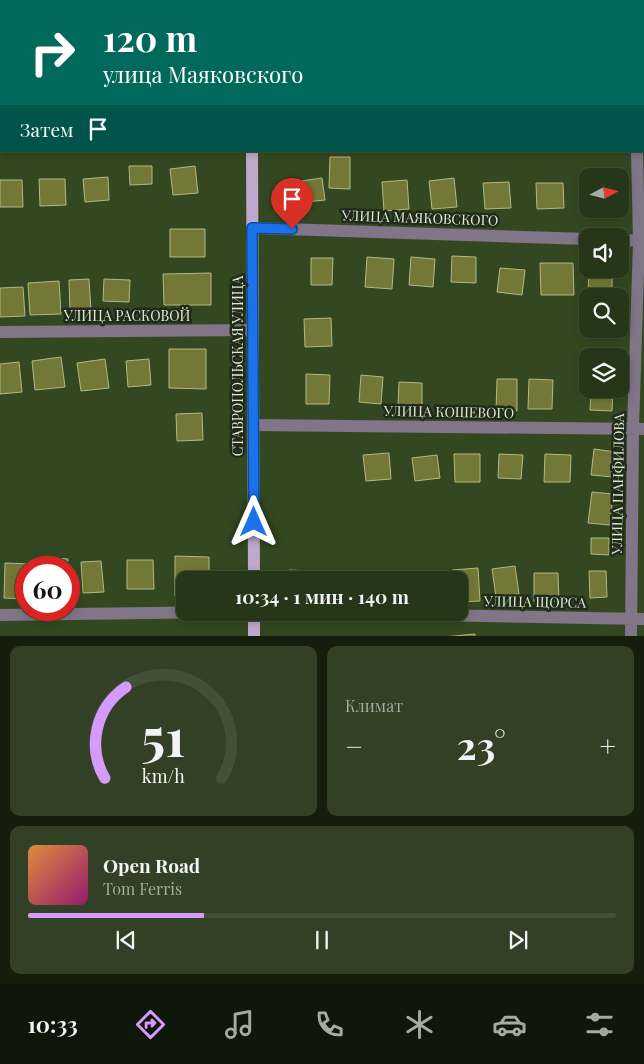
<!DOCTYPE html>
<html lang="ru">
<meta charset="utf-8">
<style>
body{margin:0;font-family:"Playfair Display",serif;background:#324125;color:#f1f3f6;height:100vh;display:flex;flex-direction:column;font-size:19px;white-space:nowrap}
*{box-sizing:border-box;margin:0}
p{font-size:16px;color:#a4aba2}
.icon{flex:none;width:28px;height:28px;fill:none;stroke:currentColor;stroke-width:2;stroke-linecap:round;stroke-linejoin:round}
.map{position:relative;height:636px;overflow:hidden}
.sheet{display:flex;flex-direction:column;gap:10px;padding:10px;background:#151e0d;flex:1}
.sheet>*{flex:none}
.guide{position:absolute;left:0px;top:0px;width:645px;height:152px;box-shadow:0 2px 8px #0003,0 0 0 1px #425037;background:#00695c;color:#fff;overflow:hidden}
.needle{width:32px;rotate:83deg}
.controls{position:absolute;left:579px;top:168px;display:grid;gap:10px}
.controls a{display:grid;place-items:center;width:50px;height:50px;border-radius:10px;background:#263618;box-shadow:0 2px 8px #0003,0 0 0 1px #425037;font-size:25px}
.speed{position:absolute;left:15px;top:556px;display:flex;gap:10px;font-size:25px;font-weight:700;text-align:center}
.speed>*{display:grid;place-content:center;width:65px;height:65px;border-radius:50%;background:#263618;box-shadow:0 2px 8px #0003,0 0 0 1px #425037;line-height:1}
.speed .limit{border:8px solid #d22;background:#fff;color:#111}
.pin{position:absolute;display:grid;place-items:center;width:42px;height:42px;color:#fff;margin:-51px -21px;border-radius:50% 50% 50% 0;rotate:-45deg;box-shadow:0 0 5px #0007}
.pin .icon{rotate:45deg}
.me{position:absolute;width:55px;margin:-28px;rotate:0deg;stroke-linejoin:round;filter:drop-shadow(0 0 4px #0008)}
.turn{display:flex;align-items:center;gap:18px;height:105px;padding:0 20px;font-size:22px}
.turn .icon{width:65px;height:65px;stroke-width:2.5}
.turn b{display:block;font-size:35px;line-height:42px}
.then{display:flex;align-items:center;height:48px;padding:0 20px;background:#0003;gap:10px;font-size:19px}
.big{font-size:38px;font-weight:700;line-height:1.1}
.sheet .widget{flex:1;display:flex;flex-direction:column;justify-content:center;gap:8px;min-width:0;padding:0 18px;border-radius:10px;background:#324125}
.sheet .dial{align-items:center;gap:0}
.dial svg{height:130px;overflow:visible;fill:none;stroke:#425037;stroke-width:7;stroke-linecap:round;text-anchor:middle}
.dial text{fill:#f1f3f6;stroke:none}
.song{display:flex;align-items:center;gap:15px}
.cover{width:60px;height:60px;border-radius:8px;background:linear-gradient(135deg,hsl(30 70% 55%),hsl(320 70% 35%))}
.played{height:5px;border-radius:2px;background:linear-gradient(90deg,#d69bfa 30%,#425037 30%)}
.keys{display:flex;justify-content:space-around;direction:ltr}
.heat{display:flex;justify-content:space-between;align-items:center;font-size:28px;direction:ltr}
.sheet .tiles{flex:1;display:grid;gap:10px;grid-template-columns:1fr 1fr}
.widget:last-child{grid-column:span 2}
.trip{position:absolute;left:176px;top:571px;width:292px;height:50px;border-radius:10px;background:#263618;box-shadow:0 2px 8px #0003,0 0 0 1px #425037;font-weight:700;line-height:50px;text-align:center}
.tabs{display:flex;height:80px;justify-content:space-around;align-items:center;background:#0f160a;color:#a4aba2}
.tabs .icon{width:35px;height:35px}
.tabs .selected{color:#d69bfa}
.tabs b{font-size:22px;color:#f1f3f6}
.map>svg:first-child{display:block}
</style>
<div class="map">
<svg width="644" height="637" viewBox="0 0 644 637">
<rect width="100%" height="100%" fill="#334820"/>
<path fill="#747836" stroke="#b3b885" d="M 330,157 L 350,157 L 350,189 L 329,188 Z
M 129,166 L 152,166 L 152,184 L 130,185 Z
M 195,166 L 198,193 L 173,195 L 170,169 Z
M 108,177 L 109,200 L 85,202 L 83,179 Z
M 322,178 L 325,200 L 297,203 L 294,182 Z
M 454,178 L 457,207 L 432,209 L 429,181 Z
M 39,179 L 65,179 L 66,205 L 40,206 Z
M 0,180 L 22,180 L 23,207 L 0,207 Z
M 407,180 L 409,209 L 384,211 L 382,182 Z
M 509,182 L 511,208 L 485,209 L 483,183 Z
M 536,183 L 563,183 L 564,208 L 537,209 Z
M 588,184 L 588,209 L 599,209 L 586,210 L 583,185 Z
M 170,229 L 205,229 L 205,257 L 170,257 Z
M 452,256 L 476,257 L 476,283 L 451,282 Z
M 367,257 L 394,259 L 392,289 L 365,287 Z
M 411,257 L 435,259 L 433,287 L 409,285 Z
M 311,258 L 333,258 L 332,285 L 311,285 Z
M 540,263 L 573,263 L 574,295 L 541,295 Z
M 500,268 L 525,270 L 522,295 L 497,292 Z
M 589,269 L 612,269 L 612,296 L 588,296 Z
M 211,273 L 211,305 L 164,305 L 163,274 Z
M 89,279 L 91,311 L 70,312 L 69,280 Z
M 104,279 L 130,280 L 129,302 L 103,301 Z
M 59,281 L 61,314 L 30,315 L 28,283 Z
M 23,287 L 25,316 L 0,317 L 0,288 Z
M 331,318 L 332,346 L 305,347 L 304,319 Z
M 169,349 L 206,349 L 206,389 L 169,388 Z
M 61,357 L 65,387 L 35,390 L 32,361 Z
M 105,359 L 109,388 L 81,391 L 77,363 Z
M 149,359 L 151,385 L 128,387 L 126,361 Z
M 19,362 L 22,392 L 0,394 L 0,364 Z
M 306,374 L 330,375 L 329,404 L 306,404 Z
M 361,375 L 383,377 L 381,404 L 359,402 Z
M 497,379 L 517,379 L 517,411 L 496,411 Z
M 529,379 L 553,380 L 552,409 L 528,409 Z
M 399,382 L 422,383 L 422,407 L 398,406 Z
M 591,389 L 613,389 L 612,411 L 590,410 Z
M 202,413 L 203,440 L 177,441 L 176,414 Z
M 594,449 L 616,452 L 613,477 L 591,475 Z
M 389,453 L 391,479 L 366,481 L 363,455 Z
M 454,454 L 480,454 L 480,482 L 455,482 Z
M 499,454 L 523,455 L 521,479 L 498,478 Z
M 545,454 L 571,455 L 570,482 L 544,482 Z
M 437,455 L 440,478 L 415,481 L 412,458 Z
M 592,492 L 613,494 L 610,525 L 588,523 Z
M 591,538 L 609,538 L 609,555 L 591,554 Z
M 175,556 L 209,557 L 209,580 L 185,580 L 185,597 L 175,596 Z
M 41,557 L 68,559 L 67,568 L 41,568 Z
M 127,560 L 153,560 L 154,589 L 127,589 Z
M 101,561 L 104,592 L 83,593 L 81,562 Z
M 5,563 L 32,564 L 32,568 L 26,568 L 26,599 L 4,598 Z
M 515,566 L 519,594 L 496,597 L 492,569 Z
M 478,568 L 480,601 L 460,602 L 460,580 L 453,580 L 452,570 Z
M 289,570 L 310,571 L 309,580 L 288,580 Z
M 589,571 L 606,571 L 607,597 L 590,598 Z
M 439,573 L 440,580 L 418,580 L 417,574 Z
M 534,573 L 558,573 L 559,601 L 534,601 Z
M 366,576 L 393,579 L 392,580 L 366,580 Z
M 475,634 L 475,637 L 444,637 Z"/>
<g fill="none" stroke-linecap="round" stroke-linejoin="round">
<path stroke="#817588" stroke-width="12" d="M 635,0 L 635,1
M 0,142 L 1,142
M 252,228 L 588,239
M 620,240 L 644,241
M 0,332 L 253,330
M 254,425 L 644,429
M 276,612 L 644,619
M 0,615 L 223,612
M 631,637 L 633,429 L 639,241 L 637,151"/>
<path stroke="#bfa8ce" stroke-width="12" d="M 251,0 L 251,1
M 252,151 L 254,580
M 254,637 L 254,612"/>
</g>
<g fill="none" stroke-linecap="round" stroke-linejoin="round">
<g stroke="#114b97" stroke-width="12">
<path id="route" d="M 254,522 L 252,228 L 292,229"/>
</g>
<use href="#route" stroke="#1a73e8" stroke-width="9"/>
</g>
<g text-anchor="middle" stroke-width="5" stroke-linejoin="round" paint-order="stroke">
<g font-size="14" fill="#dcead2" stroke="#212b19">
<text transform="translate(420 218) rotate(2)" y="5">УЛИЦА МАЯКОВСКОГО</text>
<text x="127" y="321">УЛИЦА РАСКОВОЙ</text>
<text transform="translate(238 366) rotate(-90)" y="5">СТАВРОПОЛЬСКАЯ УЛИЦА</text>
<text transform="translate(449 412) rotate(1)" y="5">УЛИЦА КОШЕВОГО</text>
<text transform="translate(618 484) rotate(-89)" y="5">УЛИЦА ПАНФИЛОВА</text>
<text transform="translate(535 602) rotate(1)" y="5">УЛИЦА ЩОРСА</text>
</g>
</g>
</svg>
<div class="controls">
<a><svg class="needle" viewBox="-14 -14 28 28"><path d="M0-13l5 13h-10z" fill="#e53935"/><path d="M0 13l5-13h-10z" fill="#a4aba2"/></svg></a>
<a><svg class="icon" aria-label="sound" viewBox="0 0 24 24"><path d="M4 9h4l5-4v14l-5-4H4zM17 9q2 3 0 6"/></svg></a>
<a><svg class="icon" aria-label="search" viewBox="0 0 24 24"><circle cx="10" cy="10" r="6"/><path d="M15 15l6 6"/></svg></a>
<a><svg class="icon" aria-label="layers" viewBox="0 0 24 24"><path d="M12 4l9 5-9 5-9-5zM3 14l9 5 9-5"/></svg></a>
</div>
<div class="speed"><div class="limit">60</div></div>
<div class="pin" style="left:292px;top:229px;background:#d93025"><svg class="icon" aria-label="arrive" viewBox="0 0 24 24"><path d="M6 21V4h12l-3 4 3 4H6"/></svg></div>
<svg class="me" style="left:254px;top:522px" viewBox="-20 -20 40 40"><path d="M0-17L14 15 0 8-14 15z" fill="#1a73e8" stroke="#fff" stroke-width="4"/></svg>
<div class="trip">10:34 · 1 мин · 140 m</div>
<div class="guide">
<div class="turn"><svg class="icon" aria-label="right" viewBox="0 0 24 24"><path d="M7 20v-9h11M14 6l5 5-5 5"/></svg><div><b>120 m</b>улица Маяковского</div></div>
<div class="then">Затем<svg class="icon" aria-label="arrive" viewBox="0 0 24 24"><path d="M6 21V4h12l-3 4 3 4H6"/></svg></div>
</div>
</div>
<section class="sheet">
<div class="tiles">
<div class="widget dial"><svg viewBox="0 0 100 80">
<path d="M14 69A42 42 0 1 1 86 69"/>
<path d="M14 69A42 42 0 0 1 27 13" stroke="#d69bfa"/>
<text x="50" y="56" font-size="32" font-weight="700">51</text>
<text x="50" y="72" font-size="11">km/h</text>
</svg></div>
<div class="widget"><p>Климат</p>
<div class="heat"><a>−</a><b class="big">23°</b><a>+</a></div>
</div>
<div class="widget">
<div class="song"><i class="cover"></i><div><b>Open Road</b><p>Tom Ferris</p></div></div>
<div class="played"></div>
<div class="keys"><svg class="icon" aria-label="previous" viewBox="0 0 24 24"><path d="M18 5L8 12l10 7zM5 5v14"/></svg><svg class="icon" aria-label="pause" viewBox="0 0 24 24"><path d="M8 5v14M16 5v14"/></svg><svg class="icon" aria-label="next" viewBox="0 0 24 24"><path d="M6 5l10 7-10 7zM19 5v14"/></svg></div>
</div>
</div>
</section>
<nav class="tabs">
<b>10:33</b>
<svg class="icon selected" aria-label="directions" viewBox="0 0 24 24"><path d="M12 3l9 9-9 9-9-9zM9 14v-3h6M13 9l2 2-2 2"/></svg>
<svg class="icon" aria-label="music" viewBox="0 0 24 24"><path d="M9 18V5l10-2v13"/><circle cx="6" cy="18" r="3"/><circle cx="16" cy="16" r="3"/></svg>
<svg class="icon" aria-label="phone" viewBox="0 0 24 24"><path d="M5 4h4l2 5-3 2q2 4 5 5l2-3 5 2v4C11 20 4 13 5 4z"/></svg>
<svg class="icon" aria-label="climate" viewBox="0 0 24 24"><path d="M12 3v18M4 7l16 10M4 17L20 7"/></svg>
<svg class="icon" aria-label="car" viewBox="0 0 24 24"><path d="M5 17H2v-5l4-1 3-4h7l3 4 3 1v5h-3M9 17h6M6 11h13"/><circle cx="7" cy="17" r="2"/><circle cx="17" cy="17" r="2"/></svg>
<svg class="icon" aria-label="filters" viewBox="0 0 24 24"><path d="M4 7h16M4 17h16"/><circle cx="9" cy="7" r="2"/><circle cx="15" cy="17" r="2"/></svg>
</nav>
